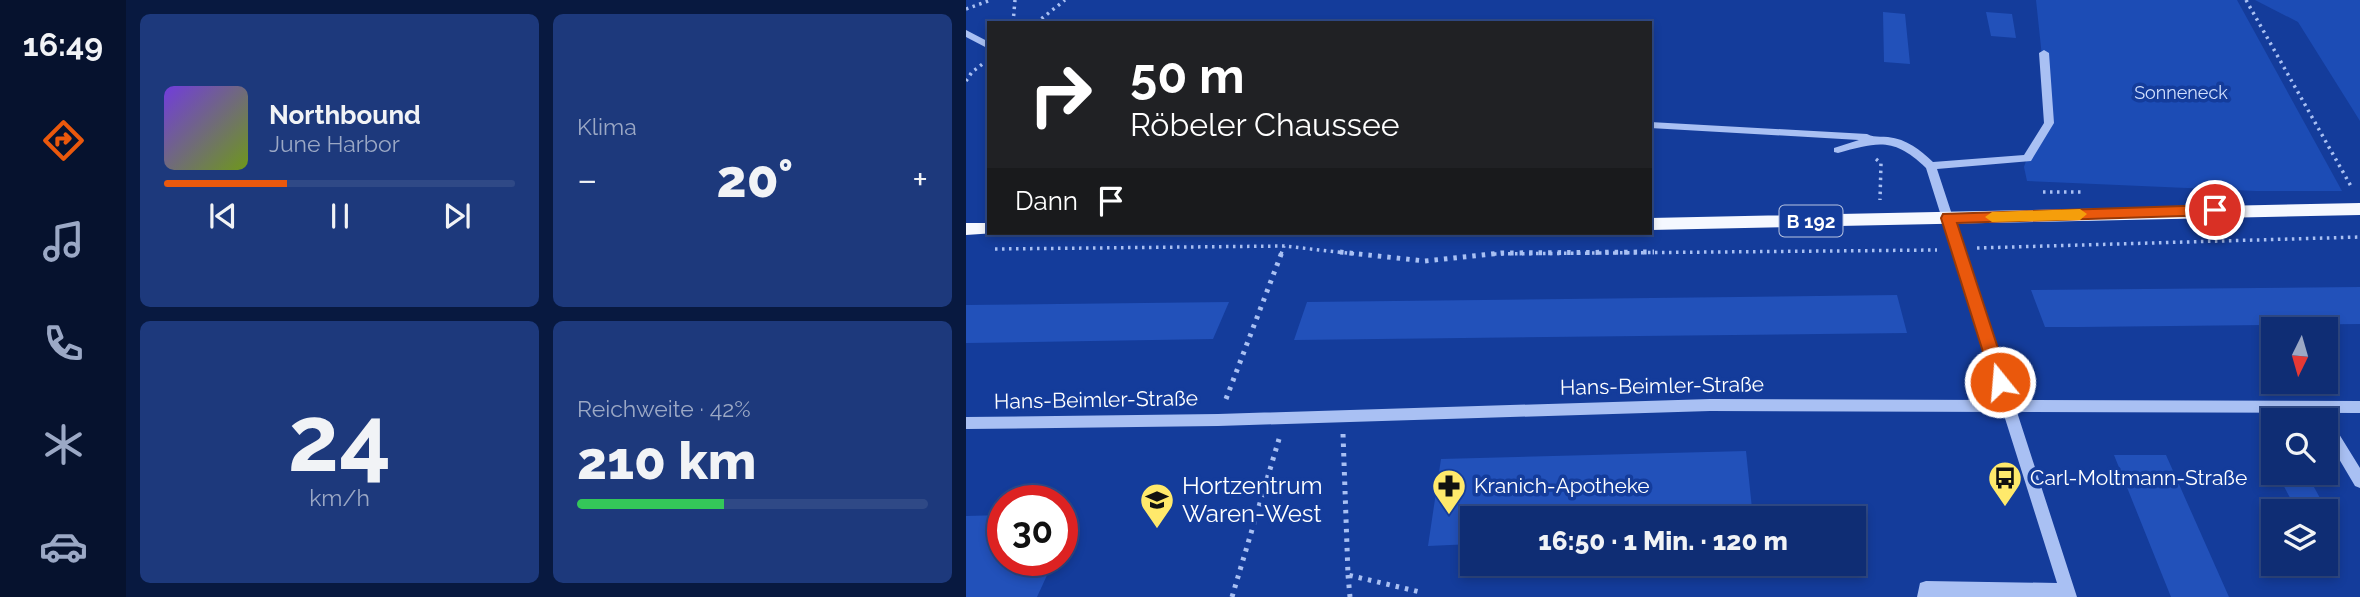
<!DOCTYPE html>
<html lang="de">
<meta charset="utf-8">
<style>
body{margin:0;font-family:Raleway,sans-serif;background:#1d397c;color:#f1f3f6;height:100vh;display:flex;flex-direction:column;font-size:26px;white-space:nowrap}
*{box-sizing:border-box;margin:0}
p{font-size:23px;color:#9ba8c5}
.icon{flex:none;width:38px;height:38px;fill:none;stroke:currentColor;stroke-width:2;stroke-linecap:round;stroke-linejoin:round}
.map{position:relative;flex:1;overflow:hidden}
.panel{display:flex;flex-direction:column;gap:14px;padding:14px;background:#081940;width:840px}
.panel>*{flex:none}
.banner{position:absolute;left:21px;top:21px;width:665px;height:214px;border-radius:0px;box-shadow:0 4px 10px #0003,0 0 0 2px #2f4986;background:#202124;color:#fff;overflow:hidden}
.needle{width:46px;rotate:185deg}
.tools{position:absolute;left:1295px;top:317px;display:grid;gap:14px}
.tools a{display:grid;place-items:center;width:77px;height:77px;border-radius:0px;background:#0f2d74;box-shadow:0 4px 10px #0003,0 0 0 2px #2f4986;font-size:35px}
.speed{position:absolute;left:21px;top:485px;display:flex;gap:14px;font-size:35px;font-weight:700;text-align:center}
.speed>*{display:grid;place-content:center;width:91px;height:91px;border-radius:50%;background:#0f2d74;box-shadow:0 4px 10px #0003,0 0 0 2px #2f4986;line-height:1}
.speed .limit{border:10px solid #d22;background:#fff;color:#111}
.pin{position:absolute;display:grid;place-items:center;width:60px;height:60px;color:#fff;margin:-30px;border:4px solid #fff;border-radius:50%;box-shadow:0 2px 7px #0007}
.me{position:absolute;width:77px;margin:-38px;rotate:343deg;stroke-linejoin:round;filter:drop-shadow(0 0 5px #0008)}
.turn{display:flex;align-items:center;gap:24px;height:147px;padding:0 28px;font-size:32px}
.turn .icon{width:91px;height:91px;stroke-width:2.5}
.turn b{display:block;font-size:49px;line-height:60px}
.then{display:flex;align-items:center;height:66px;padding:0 28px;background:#0003;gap:14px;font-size:26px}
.big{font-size:52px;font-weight:800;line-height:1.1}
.panel .widget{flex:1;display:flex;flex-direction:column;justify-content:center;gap:10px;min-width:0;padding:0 24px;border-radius:10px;background:#1d397c}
.panel .dial{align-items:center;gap:0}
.dial b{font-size:91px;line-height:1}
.song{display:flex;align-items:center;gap:21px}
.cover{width:84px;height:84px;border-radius:10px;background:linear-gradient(135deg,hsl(260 70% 55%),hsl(80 70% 35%))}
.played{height:7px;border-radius:4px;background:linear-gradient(90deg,#ea580c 35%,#2f4986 35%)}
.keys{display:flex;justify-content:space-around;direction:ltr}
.heat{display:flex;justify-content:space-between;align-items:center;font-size:38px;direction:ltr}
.charge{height:10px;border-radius:5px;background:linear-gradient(90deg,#34c759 42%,#2f4986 0)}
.panel .tiles{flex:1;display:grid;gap:14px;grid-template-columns:repeat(2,1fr)}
.trip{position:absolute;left:494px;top:506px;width:406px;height:70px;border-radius:0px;background:#0f2d74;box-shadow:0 4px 10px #0003,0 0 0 2px #2f4986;font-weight:800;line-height:70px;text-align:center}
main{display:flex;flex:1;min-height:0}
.tab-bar{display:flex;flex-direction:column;width:126px;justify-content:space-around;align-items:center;background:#06122e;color:#9ba8c5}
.tab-bar .icon{width:49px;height:49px}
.tab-bar .current{color:#ea580c}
.tab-bar b{font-size:32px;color:#f1f3f6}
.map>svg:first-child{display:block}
</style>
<main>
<nav class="tab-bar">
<b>16:49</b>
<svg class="icon current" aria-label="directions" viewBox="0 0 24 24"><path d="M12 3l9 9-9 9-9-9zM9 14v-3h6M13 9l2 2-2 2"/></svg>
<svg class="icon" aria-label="music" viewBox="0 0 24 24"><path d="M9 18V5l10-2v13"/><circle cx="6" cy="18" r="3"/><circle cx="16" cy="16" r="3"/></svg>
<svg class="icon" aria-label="phone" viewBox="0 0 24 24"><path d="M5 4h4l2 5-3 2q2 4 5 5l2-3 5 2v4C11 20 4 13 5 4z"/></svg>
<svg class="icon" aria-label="climate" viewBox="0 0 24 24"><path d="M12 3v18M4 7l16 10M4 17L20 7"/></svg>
<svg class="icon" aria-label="car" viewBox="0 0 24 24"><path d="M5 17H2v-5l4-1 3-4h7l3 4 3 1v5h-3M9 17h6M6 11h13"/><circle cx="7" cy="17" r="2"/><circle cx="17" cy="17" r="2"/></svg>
</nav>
<section class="panel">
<div class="tiles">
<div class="widget">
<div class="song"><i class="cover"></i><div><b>Northbound</b><p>June Harbor</p></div></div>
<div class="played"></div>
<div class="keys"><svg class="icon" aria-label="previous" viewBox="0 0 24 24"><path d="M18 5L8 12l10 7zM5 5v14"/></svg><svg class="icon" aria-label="pause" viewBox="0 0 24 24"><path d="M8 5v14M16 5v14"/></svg><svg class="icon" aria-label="next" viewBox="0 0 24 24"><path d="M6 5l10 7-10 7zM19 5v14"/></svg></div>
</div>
<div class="widget"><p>Klima</p>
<div class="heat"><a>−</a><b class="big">20°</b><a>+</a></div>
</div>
<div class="widget dial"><b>24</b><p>km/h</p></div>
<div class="widget"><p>Reichweite · 42%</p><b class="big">210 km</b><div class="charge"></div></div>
</div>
</section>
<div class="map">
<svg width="1394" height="597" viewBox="0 0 1394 597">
<rect width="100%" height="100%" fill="#143c9b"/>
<path fill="#1c4cb5" d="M 1070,0 L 1271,0 L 1376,191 L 1290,191 L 1061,181 L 1058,167 L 1061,158 L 1083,123 Z
M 1289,0 L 1394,0 L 1394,121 L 1332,22 Z"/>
<path fill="#2251ba" d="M 917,12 L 939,14 L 944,64 L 918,62 Z
M 1020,12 L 1046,14 L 1050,38 L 1025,36 Z
M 1394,287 L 1394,324 L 1113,327 L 1079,327 L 1065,290 Z
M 931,295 L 941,333 L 328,340 L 341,302 Z
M 263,302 L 247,339 L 0,343 L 0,305 Z
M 780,451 L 787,518 L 506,518 L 506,544 L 462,546 L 475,459 Z
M 1148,455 L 1200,455 L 1263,597 L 1205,597 Z
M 1342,476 L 1361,511 L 1331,511 L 1313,477 Z
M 37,515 L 37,560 L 88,560 L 71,597 L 0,597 L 0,516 Z"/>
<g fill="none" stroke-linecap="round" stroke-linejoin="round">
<path stroke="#a9c0f3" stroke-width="3.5" stroke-dasharray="2.5 4.5" stroke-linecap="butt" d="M 1280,0 L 1386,188
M 0,9 L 25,0
M 47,23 L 49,0
M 70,23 L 99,0
M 0,81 L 6,72 L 19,62
M 910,159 L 915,163 L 914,200
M 1077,192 L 1117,192
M 1011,248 L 1394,237
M 29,249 L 318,246 L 390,254
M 315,254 L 318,246
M 528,254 L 971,250"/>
<path stroke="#a9c0f3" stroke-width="5" stroke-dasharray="3.5 6" stroke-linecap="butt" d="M 374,252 L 459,261 L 535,253 L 688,252
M 260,399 L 316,252
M 377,434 L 382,575 L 454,592
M 382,575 L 384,597
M 266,597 L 313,439"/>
<path fill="#a9c0f3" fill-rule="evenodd" d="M 0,30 L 23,42 L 23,49 L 0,37 Z
M 1078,50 L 1083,53 L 1088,123 L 1065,161 L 971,169 L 1047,400 L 1394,401 L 1394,413 L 1051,412 L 1111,597 L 951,597 L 954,583 L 960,581 L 1091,583 L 1037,412 L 744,411 L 252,426 L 0,429 L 0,417 L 252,414 L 744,399 L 1033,400 L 960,168 C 928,137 912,142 872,153 L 868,152 L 868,148 L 893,140 L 684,128 L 684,122 L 901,134 C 908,138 913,136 922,137 C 941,139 954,150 967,162 L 1058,155 L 1078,123 L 1073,53 Z
M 1360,419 L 1365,421 L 1394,468 L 1394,488 L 1389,486 L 1360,437 L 1360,420 L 1357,420 Z"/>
<path fill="#f5f8ff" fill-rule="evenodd" d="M 1394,203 L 1394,215 L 684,230 L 684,218 Z
M 0,223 L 23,223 L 23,233 L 29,233 L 0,235 Z"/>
</g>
<path fill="#ea580c" stroke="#983908" stroke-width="2" d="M 1249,205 L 1256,210 L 1249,215 L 991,223 L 1043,382 L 1040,387 L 1034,389 L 1028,387 L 975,218 L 977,214 Z"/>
<path fill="#f59e0b" d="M 1114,209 L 1121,214 L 1114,220 L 1026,222 L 1019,217 L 1026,212 Z"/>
<defs>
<g id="bus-pin" transform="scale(1.75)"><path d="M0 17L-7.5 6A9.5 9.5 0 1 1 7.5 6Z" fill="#ffe96b" stroke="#143c9b"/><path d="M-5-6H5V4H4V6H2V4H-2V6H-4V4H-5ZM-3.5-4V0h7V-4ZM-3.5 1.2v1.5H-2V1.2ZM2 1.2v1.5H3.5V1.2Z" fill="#111"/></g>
<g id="pharmacy-pin" transform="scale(1.75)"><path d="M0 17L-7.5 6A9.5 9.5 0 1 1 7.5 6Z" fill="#ffe96b" stroke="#143c9b"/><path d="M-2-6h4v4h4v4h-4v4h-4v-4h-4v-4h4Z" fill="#111"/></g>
<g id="school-pin" transform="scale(1.75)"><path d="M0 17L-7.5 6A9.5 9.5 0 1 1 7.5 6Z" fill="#ffe96b" stroke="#143c9b"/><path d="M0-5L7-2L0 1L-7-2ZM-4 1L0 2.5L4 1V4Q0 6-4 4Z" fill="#111"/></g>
</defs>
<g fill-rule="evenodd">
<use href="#bus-pin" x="1039" y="478"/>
<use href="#pharmacy-pin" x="483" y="486"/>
<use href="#school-pin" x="191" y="500"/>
</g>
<g text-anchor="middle" stroke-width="7" stroke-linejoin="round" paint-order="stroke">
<g font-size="18" fill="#d1dffd" stroke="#143c9b">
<text x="1215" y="99">Sonneneck</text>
</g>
<rect fill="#143c9b" stroke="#b8c4e1" stroke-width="2" x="813.5" y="205.5" width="63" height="31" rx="5"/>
<g font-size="19" font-weight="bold" fill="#fff">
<text x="845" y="228">B 192</text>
</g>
<g font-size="21" fill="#fff" stroke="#143c9b">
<text transform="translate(696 386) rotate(-1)" y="7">Hans-Beimler-Straße</text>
<text transform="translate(130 400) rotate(-1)" y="7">Hans-Beimler-Straße</text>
</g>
<g font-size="21" fill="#fff" stroke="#143c9b" text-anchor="start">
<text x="1064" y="485">Carl-Moltmann-Straße</text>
<text x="508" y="493">Kranich-Apotheke</text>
</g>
<g font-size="24" fill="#fff" stroke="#143c9b" text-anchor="start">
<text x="216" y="494">Hortzentrum<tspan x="216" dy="28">Waren-West</tspan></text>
</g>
</g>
</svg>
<div class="tools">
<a><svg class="needle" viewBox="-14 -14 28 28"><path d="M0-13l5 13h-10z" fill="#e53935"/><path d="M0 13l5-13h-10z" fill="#9ba8c5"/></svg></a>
<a><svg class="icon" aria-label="search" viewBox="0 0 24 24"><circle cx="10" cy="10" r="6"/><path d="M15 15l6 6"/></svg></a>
<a><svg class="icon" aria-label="layers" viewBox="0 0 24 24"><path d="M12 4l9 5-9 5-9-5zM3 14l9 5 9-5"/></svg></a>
</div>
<div class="speed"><div class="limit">30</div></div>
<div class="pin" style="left:1249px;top:210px;background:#d93025"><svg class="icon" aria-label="arrive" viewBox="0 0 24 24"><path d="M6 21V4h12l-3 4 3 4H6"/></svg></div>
<svg class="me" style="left:1034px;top:382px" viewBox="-20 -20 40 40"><circle r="17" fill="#ea580c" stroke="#fff" stroke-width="3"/><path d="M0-11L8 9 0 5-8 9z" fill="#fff"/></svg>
<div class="trip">16:50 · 1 Min. · 120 m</div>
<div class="banner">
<div class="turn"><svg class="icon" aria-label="right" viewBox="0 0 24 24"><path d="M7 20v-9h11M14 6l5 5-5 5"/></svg><div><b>50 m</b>Röbeler Chaussee</div></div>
<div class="then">Dann<svg class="icon" aria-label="arrive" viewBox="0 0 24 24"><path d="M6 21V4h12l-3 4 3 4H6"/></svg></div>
</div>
</div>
</main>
